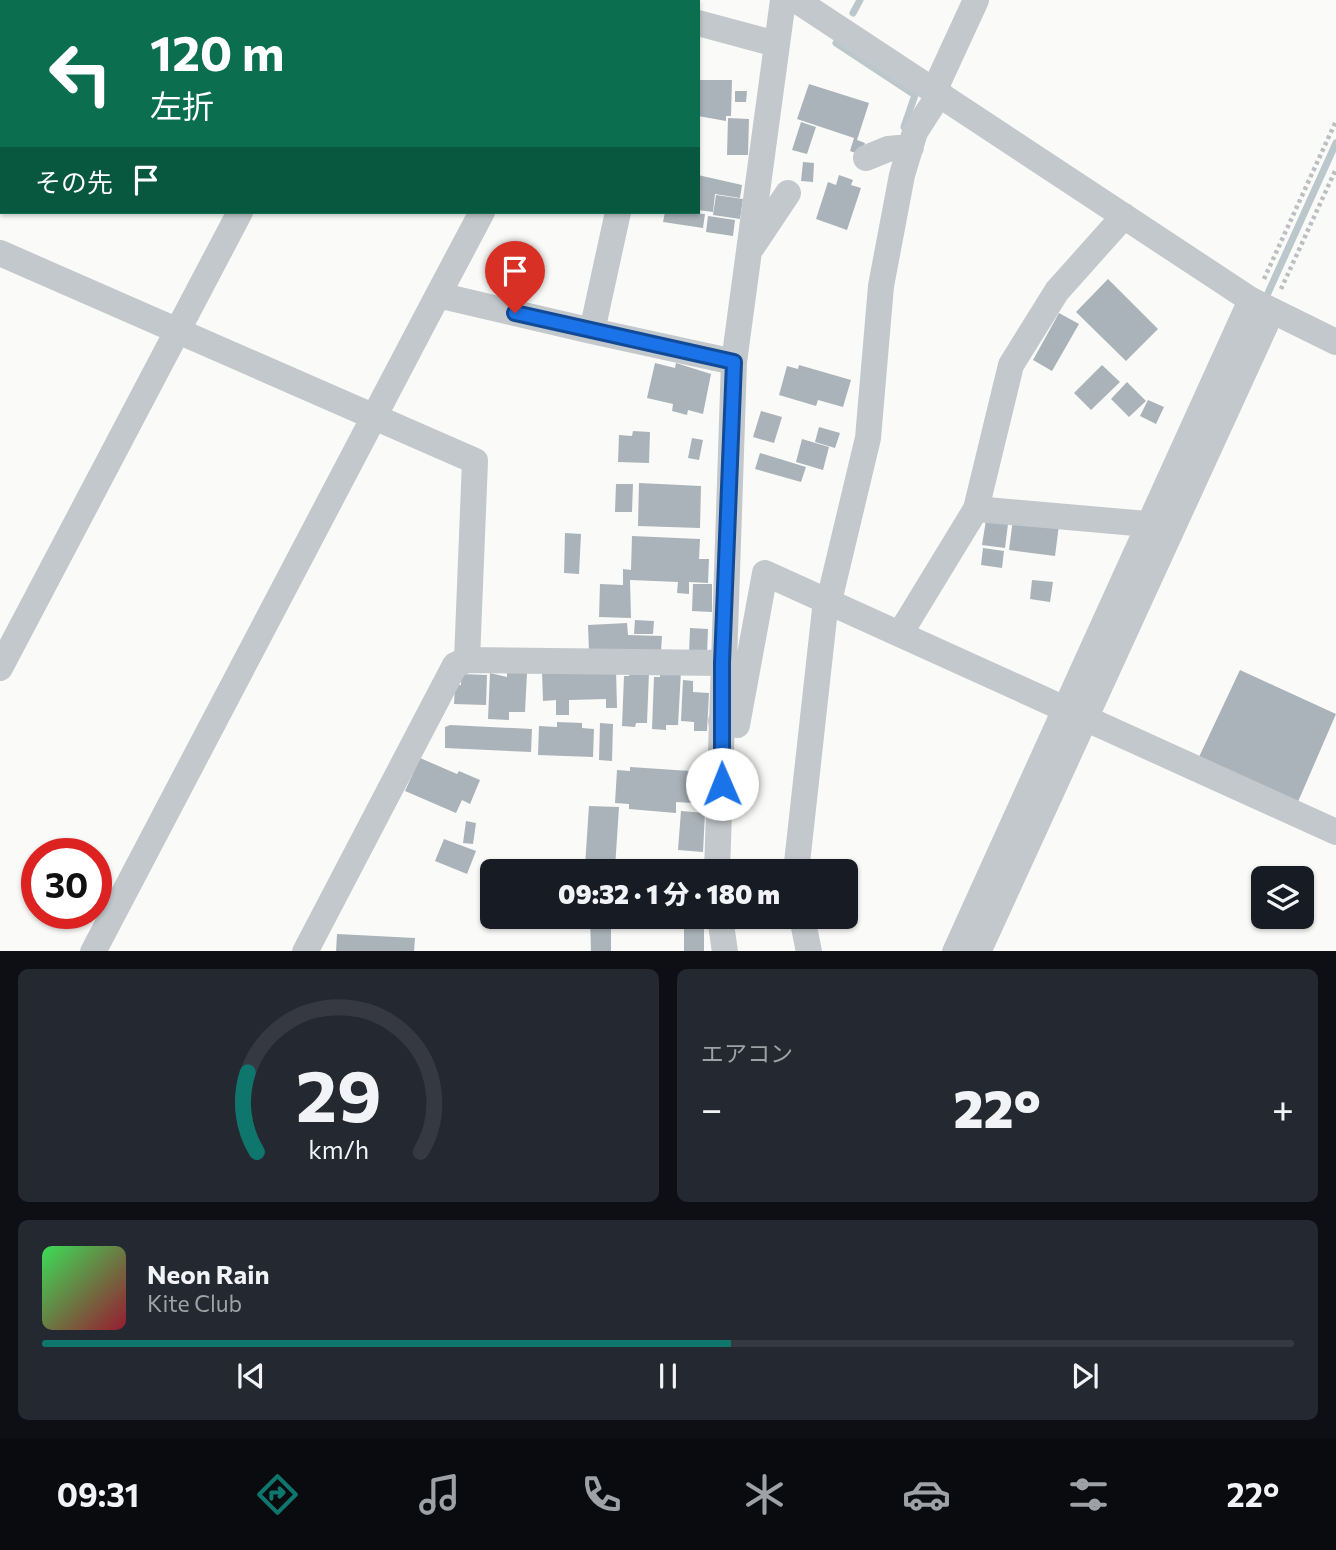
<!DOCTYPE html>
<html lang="ja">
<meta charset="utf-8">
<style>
body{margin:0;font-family:Commissioner,"Noto Sans JP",sans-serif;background:#242831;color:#f1f3f6;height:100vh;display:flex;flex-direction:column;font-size:26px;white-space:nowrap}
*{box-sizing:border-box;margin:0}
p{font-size:23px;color:#9ea1a6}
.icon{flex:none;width:38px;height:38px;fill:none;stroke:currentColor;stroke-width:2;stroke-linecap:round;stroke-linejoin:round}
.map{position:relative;height:951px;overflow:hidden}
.panel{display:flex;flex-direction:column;gap:18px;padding:18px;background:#0d0f14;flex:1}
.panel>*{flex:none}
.top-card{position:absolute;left:0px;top:0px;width:700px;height:214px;box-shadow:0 2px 5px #0004;background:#0b6e4f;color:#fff;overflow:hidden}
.controls{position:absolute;left:1251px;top:866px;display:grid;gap:14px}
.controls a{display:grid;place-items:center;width:63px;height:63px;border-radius:10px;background:#171b24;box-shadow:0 2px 5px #0004;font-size:35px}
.speed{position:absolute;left:21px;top:838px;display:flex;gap:14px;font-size:35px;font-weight:700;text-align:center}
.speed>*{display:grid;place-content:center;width:91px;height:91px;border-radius:50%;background:#171b24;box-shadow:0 2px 5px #0004;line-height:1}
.speed .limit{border:10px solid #d22;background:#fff;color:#111}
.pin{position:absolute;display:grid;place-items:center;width:60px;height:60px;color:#fff;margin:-72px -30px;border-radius:50% 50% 50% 0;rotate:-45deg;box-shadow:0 0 7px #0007}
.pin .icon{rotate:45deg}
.me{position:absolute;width:77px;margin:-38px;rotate:359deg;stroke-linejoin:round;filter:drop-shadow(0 0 5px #0008)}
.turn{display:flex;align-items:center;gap:24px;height:147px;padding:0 35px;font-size:32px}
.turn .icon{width:91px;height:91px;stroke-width:2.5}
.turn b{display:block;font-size:49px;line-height:60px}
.then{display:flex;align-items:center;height:66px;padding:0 35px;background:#0003;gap:14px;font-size:26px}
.big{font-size:52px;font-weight:800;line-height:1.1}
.panel .tile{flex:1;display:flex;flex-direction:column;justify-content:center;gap:10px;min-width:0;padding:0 24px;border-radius:10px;background:#242831}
.panel .dial{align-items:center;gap:0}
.dial svg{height:182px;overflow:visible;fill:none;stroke:#363941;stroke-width:7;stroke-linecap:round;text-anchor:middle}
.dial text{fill:#f1f3f6;stroke:none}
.song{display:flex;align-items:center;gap:21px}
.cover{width:84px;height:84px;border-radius:10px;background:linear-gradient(135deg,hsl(130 70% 55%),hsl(350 70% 35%))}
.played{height:7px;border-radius:4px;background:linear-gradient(90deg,#0f766e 55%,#363941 55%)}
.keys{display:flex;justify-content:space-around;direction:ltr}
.heat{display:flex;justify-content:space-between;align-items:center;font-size:38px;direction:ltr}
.panel .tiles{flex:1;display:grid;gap:18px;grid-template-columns:1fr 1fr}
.tile:last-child{grid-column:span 2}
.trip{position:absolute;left:480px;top:859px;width:378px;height:70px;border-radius:10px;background:#171b24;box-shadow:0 2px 5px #0004;font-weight:800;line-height:70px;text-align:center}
.dock{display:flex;height:112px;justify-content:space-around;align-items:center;background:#090b0e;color:#9ea1a6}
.dock .icon{width:49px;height:49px}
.dock .on{color:#0f766e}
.dock b{font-size:32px;color:#f1f3f6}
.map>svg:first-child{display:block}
</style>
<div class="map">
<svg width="1336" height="952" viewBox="0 0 1336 952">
<rect width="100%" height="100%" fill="#fafaf8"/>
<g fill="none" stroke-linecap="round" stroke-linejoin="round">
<path stroke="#bbc7cb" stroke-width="7" d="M 853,13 L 860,0
M 836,43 L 915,95 L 904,127
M 1268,293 L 1336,143"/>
</g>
<path fill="#aab3b9" d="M 698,80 L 732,80 L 731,116 L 726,116 L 726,121 L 698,116 Z
M 809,84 L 869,103 L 857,140 L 865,143 L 861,155 L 850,151 L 854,138 L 797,119 Z
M 735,91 L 747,91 L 746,102 L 735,102 Z
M 728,118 L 749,119 L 748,155 L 727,155 Z
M 801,122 L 816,127 L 807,154 L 792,150 Z
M 803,162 L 814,163 L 813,182 L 801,181 Z
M 698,175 L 742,185 L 740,198 L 715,194 L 713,212 L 698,210 Z
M 839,175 L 853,180 L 851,185 L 861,188 L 847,230 L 816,219 L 828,182 L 836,185 Z
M 716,195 L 743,199 L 740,219 L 713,215 Z
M 665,212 L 705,214 L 703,228 L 663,222 Z
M 708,216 L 735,220 L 733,236 L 706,232 Z
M 1108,279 L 1158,329 L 1126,361 L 1076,312 Z
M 1059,313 L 1079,324 L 1052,371 L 1033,360 Z
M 655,363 L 675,368 L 676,363 L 711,374 L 703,414 L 688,410 L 687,415 L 672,411 L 673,404 L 647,398 Z
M 799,365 L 851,380 L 843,407 L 818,400 L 816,406 L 779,395 L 787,366 L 798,369 Z
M 1102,365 L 1120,382 L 1091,410 L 1074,393 Z
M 1127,382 L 1146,401 L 1129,417 L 1111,399 Z
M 1148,400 L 1164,407 L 1156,424 L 1140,416 Z
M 761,411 L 782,417 L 774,443 L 753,437 Z
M 819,427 L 840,433 L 835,448 L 815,442 Z
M 633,431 L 650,432 L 649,463 L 618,462 L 619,435 L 632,436 Z
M 692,438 L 703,440 L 699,460 L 688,458 Z
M 802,439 L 829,447 L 823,470 L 796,462 Z
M 760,453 L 806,467 L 801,482 L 755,469 Z
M 639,483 L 701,486 L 700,528 L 638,526 Z
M 616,484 L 633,484 L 632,512 L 615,512 Z
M 1013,519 L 1059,525 L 1055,556 L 1009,550 Z
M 986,520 L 1008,524 L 1005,548 L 982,545 Z
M 565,533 L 581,534 L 579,574 L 564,573 Z
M 632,536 L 700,539 L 699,559 L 709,559 L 708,583 L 689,582 L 689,594 L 677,593 L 678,582 L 630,580 L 631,618 L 599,617 L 600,584 L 623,585 L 623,569 L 631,570 Z
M 983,548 L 1004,551 L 1002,568 L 981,565 Z
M 1032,580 L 1053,582 L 1050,602 L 1030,599 Z
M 693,584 L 712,584 L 712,612 L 692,611 Z
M 635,620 L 654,621 L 653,634 L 634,634 Z
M 627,623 L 628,635 L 662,636 L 661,651 L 589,652 L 588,625 Z
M 690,628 L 708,629 L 707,654 L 689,654 Z
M 616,670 L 617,708 L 606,708 L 606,699 L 569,700 L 569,715 L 556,715 L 556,700 L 543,701 L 542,672 Z
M 660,670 L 681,671 L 678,725 L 666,725 L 666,730 L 652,729 L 654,677 L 660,677 Z
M 1240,670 L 1336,714 L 1297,804 L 1198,759 Z
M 630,671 L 649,672 L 647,723 L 636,723 L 635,727 L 622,726 L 624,676 L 629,676 Z
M 507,672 L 527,673 L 525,712 L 509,712 L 509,720 L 488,719 L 490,673 L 507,677 Z
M 461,674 L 487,675 L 486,705 L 454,704 L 455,685 L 461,685 Z
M 683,680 L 693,681 L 693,692 L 709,693 L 707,731 L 694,731 L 694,722 L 681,721 Z
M 557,722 L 582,723 L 582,728 L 594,729 L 593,757 L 538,755 L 539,726 L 557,727 Z
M 600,723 L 613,724 L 612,761 L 599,760 Z
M 450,725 L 532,729 L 531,752 L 445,748 L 445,727 Z
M 420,758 L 457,774 L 459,771 L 480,780 L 470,804 L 462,800 L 456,813 L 405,791 Z
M 630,767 L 705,772 L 703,795 L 693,795 L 692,803 L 676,802 L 676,813 L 629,809 L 629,804 L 615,803 L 617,770 L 630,771 Z
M 589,806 L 619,807 L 615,868 L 585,866 Z
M 681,811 L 705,813 L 703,852 L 678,850 Z
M 466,821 L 476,823 L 473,844 L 463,843 Z
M 444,839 L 476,851 L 467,874 L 435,861 Z
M 590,917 L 611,917 L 611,952 L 591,952 Z
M 704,926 L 704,952 L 684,952 L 684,927 Z
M 337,934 L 415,938 L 414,952 L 336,952 Z"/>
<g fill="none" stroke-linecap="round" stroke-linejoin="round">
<path stroke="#bbbfc2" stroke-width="4.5" stroke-dasharray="3.5 3.5" stroke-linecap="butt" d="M 1264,279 L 1336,121
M 1281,289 L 1336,169"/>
<path stroke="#c3c8cc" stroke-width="26" d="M 618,0 L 624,2
M 796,0 L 1251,300 L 1336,342
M 352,2 L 353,0
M 592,2 L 593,0
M 698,23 L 776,44
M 935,89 L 976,0
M 866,158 L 888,149 L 911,147
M 752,247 L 788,193
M 0,253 L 475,461 L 467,660
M 438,295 L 482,212
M 592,331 L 734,362
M 976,509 L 1147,524
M 829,601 L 868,438 L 881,286 L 902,175 L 915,132 L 940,93
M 901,632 L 976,509 L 1011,365 L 1057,291 L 1124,216
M 0,668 L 240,212
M 721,721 L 737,725 L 765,573 L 1336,832
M 717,872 L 734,362 L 783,0
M 796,872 L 826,600
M 720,917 L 725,952
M 802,917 L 809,952
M 93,952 L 438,295 L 592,331 L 618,212
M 305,952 L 455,665 L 467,660 L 722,663
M 955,952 L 1251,300
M 978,952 L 1271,313"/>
</g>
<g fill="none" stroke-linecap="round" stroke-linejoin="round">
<g stroke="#114b97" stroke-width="18">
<path id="route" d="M 515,313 L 734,362 L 722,663 L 722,784"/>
</g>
<use href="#route" stroke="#1a73e8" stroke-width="12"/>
</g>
</svg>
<div class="controls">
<a><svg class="icon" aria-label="layers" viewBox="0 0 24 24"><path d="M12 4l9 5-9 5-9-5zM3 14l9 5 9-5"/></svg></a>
</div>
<div class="speed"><div class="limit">30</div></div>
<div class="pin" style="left:515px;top:313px;background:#d93025"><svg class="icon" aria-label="arrive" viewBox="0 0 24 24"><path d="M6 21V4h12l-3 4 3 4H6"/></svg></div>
<svg class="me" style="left:722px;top:784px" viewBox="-20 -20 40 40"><circle r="19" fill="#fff"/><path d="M0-13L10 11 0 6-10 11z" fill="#1a73e8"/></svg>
<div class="trip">09:32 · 1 分 · 180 m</div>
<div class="top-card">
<div class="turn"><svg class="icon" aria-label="left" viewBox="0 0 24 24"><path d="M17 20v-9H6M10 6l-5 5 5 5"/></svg><div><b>120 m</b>左折</div></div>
<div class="then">その先<svg class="icon" aria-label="arrive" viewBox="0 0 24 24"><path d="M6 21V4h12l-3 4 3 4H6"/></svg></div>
</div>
</div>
<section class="panel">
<div class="tiles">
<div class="tile dial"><svg viewBox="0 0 100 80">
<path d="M14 69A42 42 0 1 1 86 69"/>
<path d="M14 69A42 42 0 0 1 10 34" stroke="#0f766e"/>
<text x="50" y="56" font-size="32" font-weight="700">29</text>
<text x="50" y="72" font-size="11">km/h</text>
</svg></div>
<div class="tile"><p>エアコン</p>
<div class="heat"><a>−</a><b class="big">22°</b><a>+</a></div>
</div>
<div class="tile">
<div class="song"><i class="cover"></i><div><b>Neon Rain</b><p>Kite Club</p></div></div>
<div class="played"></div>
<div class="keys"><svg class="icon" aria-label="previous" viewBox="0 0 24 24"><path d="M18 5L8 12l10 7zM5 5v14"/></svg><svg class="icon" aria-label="pause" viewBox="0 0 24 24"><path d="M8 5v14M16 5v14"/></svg><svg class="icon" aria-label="next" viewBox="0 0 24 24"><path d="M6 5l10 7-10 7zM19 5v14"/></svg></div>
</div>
</div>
</section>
<nav class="dock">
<b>09:31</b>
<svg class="icon on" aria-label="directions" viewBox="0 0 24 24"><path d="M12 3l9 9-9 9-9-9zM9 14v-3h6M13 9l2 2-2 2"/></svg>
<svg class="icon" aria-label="music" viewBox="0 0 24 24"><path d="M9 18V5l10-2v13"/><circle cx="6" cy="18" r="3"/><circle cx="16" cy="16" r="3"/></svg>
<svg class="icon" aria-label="phone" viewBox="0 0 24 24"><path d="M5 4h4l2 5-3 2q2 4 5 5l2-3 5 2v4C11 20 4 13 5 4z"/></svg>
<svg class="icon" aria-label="climate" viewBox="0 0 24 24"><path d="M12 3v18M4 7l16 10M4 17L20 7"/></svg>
<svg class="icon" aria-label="car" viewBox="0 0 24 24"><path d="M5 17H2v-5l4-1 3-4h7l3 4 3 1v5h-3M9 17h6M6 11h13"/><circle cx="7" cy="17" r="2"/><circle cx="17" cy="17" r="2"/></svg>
<svg class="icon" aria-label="filters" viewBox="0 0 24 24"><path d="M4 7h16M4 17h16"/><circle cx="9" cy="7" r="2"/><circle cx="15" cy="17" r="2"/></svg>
<b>22°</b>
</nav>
